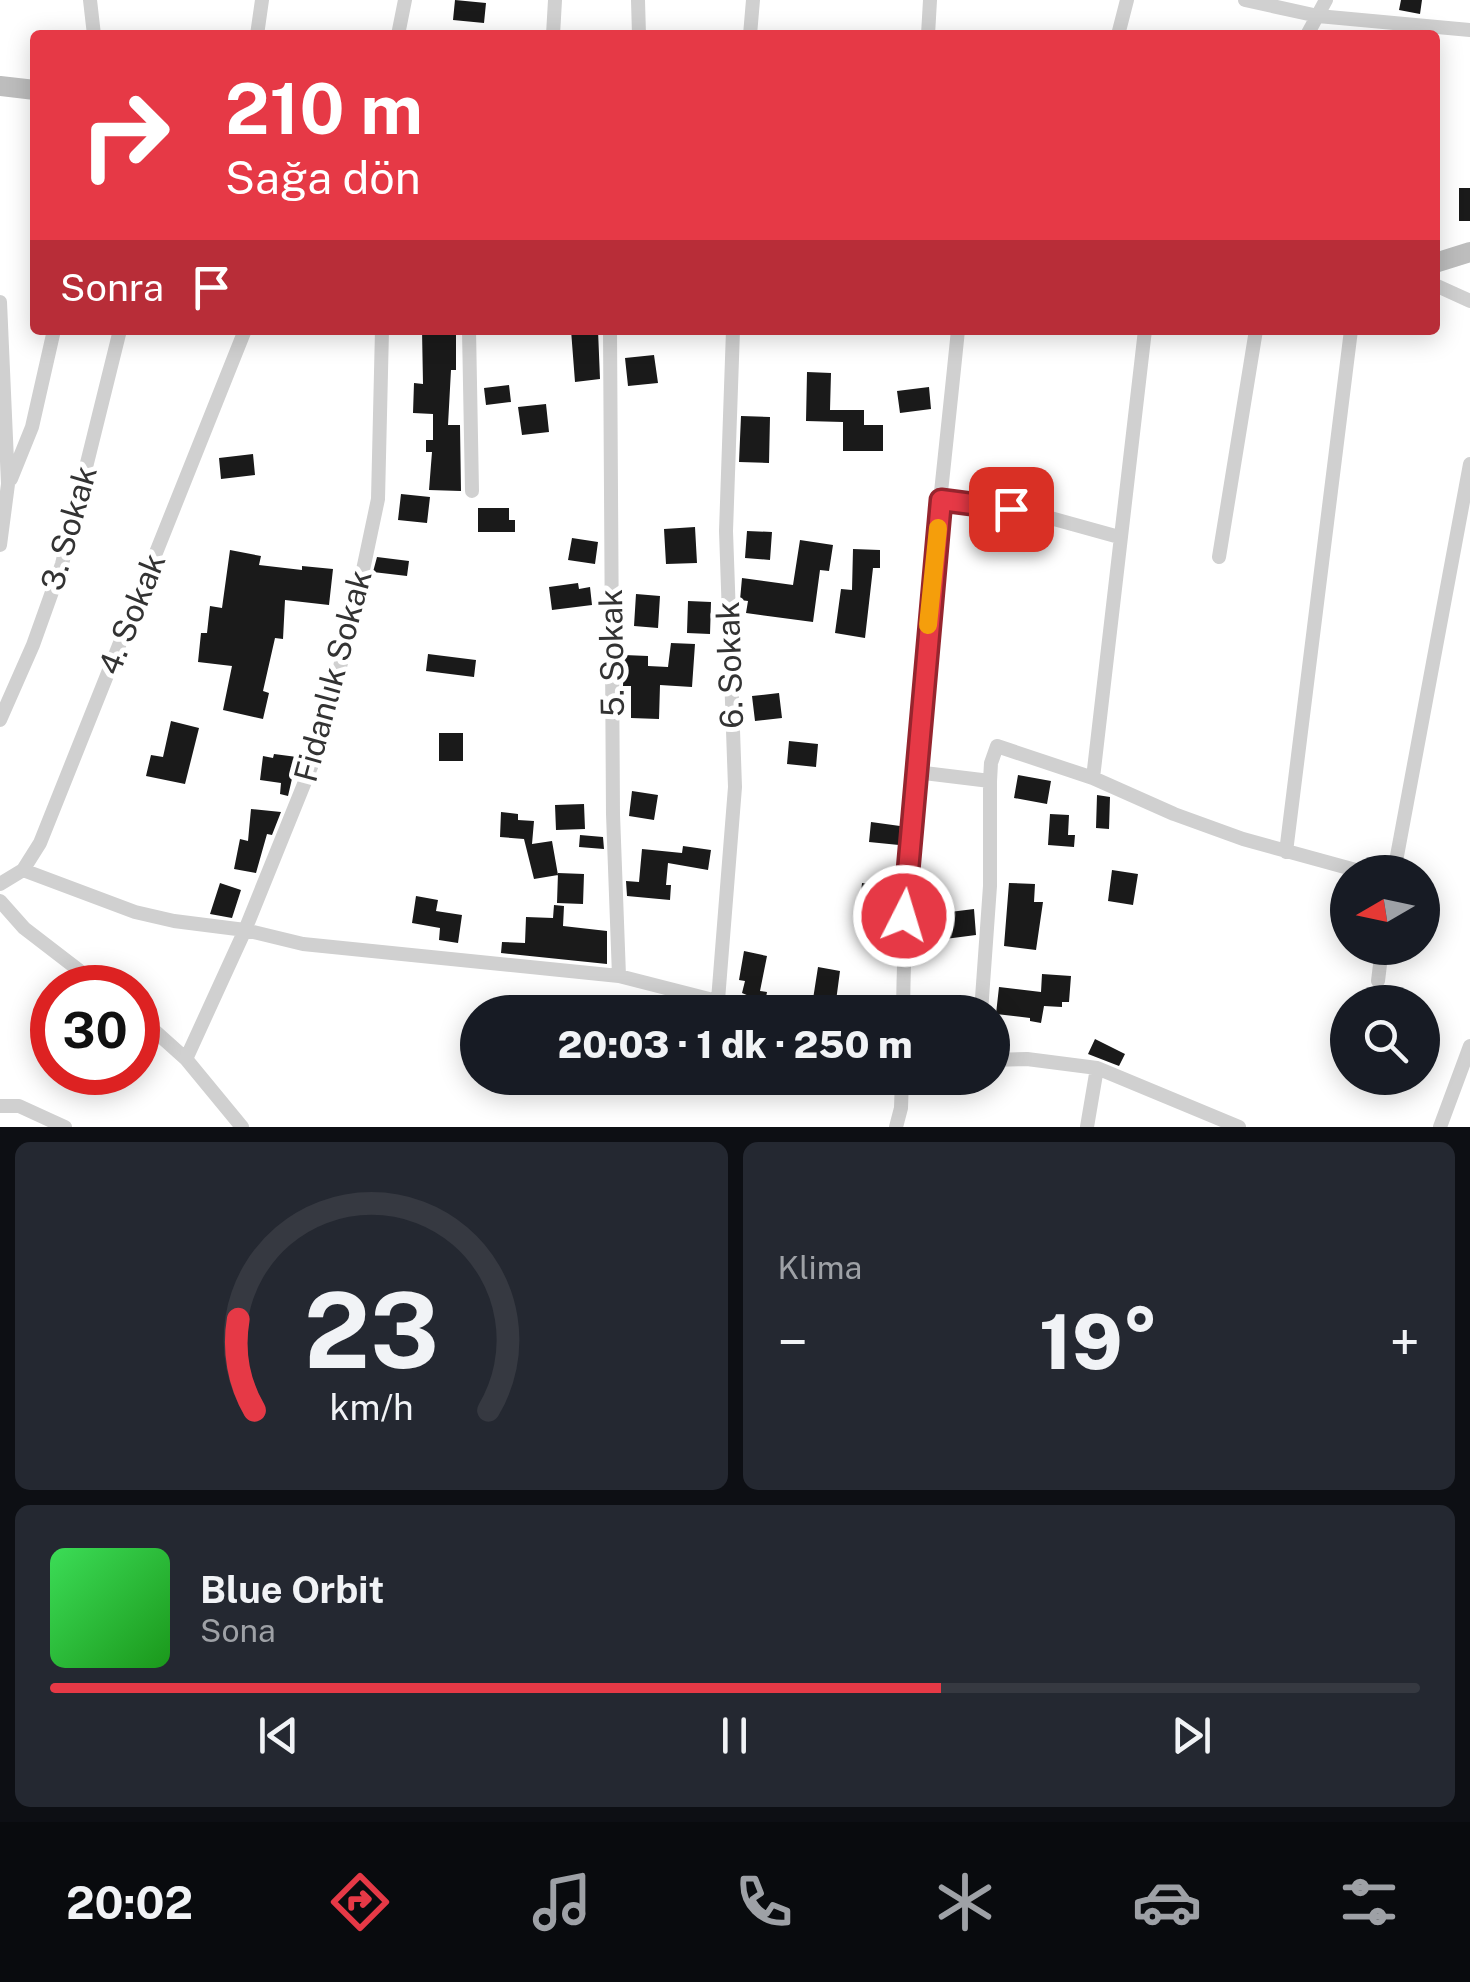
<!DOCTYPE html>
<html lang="tr">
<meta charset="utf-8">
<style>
body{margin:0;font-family:"Public Sans",sans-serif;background:#242831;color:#f1f3f6;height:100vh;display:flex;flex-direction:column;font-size:38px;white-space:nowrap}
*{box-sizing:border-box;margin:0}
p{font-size:32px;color:#9ea1a6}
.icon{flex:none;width:55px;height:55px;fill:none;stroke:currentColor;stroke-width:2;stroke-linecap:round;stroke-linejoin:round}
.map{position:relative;height:1127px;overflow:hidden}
.side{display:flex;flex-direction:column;gap:15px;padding:15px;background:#0d0f14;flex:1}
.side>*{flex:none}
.banner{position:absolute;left:30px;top:30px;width:1410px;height:305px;border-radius:10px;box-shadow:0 5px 25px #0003;background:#e63946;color:#fff;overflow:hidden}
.needle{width:65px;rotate:261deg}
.buttons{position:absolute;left:1330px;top:855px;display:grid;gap:20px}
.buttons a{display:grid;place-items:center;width:110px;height:110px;border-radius:50%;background:#171b24;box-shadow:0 5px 25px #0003;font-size:50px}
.speed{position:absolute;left:30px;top:965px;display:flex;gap:20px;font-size:50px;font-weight:700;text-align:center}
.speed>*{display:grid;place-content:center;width:130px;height:130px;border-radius:50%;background:#171b24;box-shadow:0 5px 25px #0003;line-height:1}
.speed .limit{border:15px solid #d22;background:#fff;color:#111}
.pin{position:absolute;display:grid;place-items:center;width:85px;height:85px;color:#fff;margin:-42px;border-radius:20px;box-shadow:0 5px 15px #0006}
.me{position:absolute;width:110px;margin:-55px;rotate:5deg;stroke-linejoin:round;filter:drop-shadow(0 0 8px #0008)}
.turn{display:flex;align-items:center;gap:35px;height:210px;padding:0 30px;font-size:45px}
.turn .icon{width:130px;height:130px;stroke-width:2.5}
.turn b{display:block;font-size:70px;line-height:85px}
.then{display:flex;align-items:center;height:95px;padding:0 30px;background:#0003;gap:20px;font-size:38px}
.big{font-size:75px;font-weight:800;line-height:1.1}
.side .tile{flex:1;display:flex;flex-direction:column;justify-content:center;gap:15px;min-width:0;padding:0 35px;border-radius:15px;background:#242831}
.side .dial{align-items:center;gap:0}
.dial svg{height:260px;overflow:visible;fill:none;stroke:#363941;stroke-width:7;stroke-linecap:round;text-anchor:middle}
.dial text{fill:#f1f3f6;stroke:none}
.song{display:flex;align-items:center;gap:30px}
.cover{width:120px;height:120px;border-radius:15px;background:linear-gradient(135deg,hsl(130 70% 55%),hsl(120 70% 35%))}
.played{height:10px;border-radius:5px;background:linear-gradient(90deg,#e63946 65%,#363941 65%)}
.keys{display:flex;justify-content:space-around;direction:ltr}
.heat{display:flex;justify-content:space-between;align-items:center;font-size:55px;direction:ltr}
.side .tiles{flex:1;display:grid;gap:15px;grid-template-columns:1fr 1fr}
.tile:last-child{grid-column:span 2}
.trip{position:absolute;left:460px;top:995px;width:550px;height:100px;border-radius:50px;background:#171b24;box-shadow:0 5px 25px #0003;font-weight:800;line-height:100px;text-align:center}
.dock{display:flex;height:160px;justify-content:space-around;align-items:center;background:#090b0e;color:#9ea1a6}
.dock .icon{width:70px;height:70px}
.dock .selected{color:#e63946}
.dock b{font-size:45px;color:#f1f3f6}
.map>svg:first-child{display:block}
</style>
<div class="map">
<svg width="1470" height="1127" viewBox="0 0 1470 1127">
<rect width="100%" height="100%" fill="#fff"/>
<path fill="#1a1a1a" d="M 455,0 L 486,3 L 484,23 L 453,20 Z
M 1401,0 L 1422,0 L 1420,14 L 1399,10 Z
M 1459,188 L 1470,188 L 1470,221 L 1459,221 Z
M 422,330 L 456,330 L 456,370 L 451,370 L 448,425 L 460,425 L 461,491 L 429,490 L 432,452 L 426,452 L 426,440 L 433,440 L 433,414 L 413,413 L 414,383 L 423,384 Z
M 571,330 L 598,330 L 600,379 L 575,382 Z
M 654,355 L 658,383 L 628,386 L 625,358 Z
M 807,372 L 831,373 L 830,410 L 864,410 L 864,425 L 883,425 L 883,451 L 843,451 L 843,422 L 806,421 Z
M 509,385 L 511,402 L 486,405 L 484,388 Z
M 929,387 L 931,409 L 900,413 L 897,391 Z
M 546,404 L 549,432 L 522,435 L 518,407 Z
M 741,416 L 770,417 L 769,463 L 739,462 Z
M 253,454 L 255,475 L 221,479 L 219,458 Z
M 401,494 L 430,497 L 427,523 L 398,520 Z
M 478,508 L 509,508 L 509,520 L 515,520 L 515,532 L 478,532 Z
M 695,527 L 697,563 L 666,564 L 664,529 Z
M 747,531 L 772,532 L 770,560 L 745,558 Z
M 572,538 L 598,542 L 595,564 L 568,560 Z
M 800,540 L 833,545 L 829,571 L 820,570 L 813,622 L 746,613 L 748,601 L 740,600 L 742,578 L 793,585 Z
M 853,549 L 880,550 L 880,568 L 873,568 L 865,638 L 835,633 L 841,589 L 852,590 Z
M 230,550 L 261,556 L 259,565 L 302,570 L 302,566 L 333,569 L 329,605 L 285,600 L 283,639 L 275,638 L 263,691 L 269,693 L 263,719 L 223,710 L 232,666 L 198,662 L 201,633 L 207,633 L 210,606 L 222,608 Z
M 377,557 L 409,561 L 407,576 L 373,572 Z
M 578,583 L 579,589 L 590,587 L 592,605 L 552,610 L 549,587 Z
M 636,594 L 660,596 L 658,628 L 634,626 Z
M 688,601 L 711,602 L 710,634 L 687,633 Z
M 671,643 L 695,644 L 692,687 L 660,685 L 659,719 L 631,718 L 631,686 L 623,686 L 624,655 L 648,656 L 648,666 L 668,667 Z
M 428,654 L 476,660 L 474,677 L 426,671 Z
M 779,693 L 782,718 L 755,721 L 752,696 Z
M 171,721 L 199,728 L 185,784 L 146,776 L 151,755 L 163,757 Z
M 439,733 L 463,733 L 463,761 L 439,761 Z
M 789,741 L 818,744 L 816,767 L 787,764 Z
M 274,754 L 297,757 L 288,796 L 280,794 L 281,783 L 260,780 L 263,756 L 273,758 Z
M 1018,775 L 1051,781 L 1047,804 L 1014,798 Z
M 632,791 L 658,795 L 654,820 L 629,816 Z
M 1097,795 L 1110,797 L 1109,829 L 1096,828 Z
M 584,804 L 585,829 L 556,830 L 555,805 Z
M 251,809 L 281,812 L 272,835 L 267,834 L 256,873 L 234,869 L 240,839 L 248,841 Z
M 501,812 L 518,814 L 518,820 L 534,821 L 532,844 L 552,841 L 558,875 L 534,879 L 524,839 L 500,837 Z
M 1050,814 L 1069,815 L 1068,835 L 1075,835 L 1074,847 L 1048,845 Z
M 871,822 L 900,826 L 899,845 L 869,842 Z
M 580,835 L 603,837 L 604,849 L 579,847 Z
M 683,846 L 711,850 L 708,870 L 668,863 L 666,885 L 671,885 L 670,900 L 627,896 L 626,881 L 639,882 L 642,849 L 682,853 Z
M 1112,870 L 1138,874 L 1133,905 L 1108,901 Z
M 558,873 L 584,874 L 583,904 L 557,903 Z
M 220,883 L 241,890 L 232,918 L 210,914 Z
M 862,883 L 887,886 L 884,913 L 859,910 Z
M 1009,883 L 1035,884 L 1034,902 L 1043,902 L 1036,950 L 1004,946 Z
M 416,896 L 438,900 L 436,911 L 462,915 L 458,943 L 439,940 L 440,928 L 412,923 Z
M 554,905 L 564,906 L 563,926 L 607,931 L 607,964 L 501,953 L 502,942 L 525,943 L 526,917 L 553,918 Z
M 974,909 L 976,935 L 945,939 L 942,913 Z
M 744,951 L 767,956 L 760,991 L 767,992 L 765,1003 L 742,993 L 745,981 L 739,980 Z
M 818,967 L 840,971 L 836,1001 L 861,1003 L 860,1012 L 811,1012 Z
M 1042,974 L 1071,976 L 1069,1002 L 1062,1002 L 1062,1007 L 1044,1006 L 1041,1023 L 1030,1021 L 1030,1018 L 996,1014 L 999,987 L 1041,992 Z
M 1095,1039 L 1125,1054 L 1119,1066 L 1088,1054 Z"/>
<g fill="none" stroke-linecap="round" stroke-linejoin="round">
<path stroke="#d0d0d0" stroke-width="14" d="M 90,0 L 94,35
M 638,0 L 639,35
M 1245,0 L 1318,16 L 1470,30
M 257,35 L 262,0
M 398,35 L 405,0
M 553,35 L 555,0
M 750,35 L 753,0
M 928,35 L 930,0
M 1118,35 L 1127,0
M 1307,35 L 1326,0
M 1435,285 L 1470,301
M 0,302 L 8,484 L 0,545
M 469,330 L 472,491
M 610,330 L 613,814 L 619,976
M 11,479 L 32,427 L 54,330
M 941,501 L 1036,514 L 1119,537
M 1219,557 L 1256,330
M 0,720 L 33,645 L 62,564 L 120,330
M 916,772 L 990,781 L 991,763 L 997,746 L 1093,778 L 1174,814 L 1243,839 L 1363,872
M 1093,778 L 1145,330
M 1286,852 L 1351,330
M 23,870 L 135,912 L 174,921 L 245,930 L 303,944 L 619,976 L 760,1012
M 1394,872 L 1470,464
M 0,884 L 23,870 L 40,843 L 245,330
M 0,901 L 24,928 L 102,988
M 1378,981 L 1382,948
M 718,1000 L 735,787 L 726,531 L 733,330
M 903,1012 C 906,784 935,557 958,330
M 981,1012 L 990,886 L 990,781
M 138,1016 L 186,1059 L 242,1127
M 186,1059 L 245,930 L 317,752 L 352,622 L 378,499 L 382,330
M 992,1060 L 1027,1059 L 1097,1068 L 1239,1127
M 0,1106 L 19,1106 L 65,1127
M 896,1127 L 901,1108 L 902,1078
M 1087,1127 L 1097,1068
M 1440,1127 L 1470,1046"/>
<path stroke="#bdbdbd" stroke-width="20" d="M 0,86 L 35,90
M 1435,263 L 1470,252"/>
</g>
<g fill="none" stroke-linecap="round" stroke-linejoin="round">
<g stroke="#96252e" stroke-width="25">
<path id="route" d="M 904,916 L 941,500 L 1011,509"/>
</g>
<use href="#route" stroke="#e63946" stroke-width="18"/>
<path stroke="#f59e0b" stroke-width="18" d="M 928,625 L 938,528"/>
</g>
<g text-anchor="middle" stroke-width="10" stroke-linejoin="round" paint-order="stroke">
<g font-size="32" fill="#333" stroke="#fff">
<text transform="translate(69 528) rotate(-74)" y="11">3. Sokak</text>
<text transform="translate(132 614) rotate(-68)" y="11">4. Sokak</text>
<text transform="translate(612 653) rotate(-91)" y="11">5. Sokak</text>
<text transform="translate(730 665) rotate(-92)" y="11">6. Sokak</text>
<text transform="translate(333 676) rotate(-75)" y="11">Fidanlık Sokak</text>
</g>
</g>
</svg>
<div class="buttons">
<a><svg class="needle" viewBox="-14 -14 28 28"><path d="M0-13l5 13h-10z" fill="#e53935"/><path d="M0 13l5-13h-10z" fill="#9ea1a6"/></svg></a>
<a><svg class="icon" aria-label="search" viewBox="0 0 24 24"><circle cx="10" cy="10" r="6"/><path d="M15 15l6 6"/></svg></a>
</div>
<div class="speed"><div class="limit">30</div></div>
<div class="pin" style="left:1011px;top:509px;background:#d93025"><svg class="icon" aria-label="arrive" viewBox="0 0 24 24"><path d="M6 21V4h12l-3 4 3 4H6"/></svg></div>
<svg class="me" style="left:904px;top:916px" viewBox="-20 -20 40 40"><circle r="17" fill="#e63946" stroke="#fff" stroke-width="3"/><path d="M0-11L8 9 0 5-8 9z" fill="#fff"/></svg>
<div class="trip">20:03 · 1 dk · 250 m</div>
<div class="banner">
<div class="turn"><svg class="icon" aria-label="right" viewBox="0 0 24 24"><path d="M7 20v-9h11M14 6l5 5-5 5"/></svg><div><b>210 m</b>Sağa dön</div></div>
<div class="then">Sonra<svg class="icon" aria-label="arrive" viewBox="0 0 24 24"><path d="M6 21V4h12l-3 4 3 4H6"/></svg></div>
</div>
</div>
<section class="side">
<div class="tiles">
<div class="tile dial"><svg viewBox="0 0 100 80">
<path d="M14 69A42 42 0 1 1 86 69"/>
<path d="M14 69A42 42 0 0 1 9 41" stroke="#e63946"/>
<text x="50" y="56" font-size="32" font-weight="700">23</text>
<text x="50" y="72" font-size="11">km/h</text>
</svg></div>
<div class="tile"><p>Klima</p>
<div class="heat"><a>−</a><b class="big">19°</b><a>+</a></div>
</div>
<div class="tile">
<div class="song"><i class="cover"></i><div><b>Blue Orbit</b><p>Sona</p></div></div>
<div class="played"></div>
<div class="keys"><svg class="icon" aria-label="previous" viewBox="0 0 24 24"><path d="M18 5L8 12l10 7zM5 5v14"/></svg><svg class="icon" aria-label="pause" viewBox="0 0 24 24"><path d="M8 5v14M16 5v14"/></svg><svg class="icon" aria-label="next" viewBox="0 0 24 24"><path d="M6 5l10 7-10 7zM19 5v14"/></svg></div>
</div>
</div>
</section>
<nav class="dock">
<b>20:02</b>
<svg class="icon selected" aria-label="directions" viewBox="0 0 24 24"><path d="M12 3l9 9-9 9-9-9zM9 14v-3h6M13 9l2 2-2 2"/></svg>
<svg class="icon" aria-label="music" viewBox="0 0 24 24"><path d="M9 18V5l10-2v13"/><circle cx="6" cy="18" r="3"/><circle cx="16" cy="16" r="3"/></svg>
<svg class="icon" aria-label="phone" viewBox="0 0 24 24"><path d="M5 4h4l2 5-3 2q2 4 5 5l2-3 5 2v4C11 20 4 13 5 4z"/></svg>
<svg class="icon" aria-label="climate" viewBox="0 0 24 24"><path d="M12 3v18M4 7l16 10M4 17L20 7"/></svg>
<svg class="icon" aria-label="car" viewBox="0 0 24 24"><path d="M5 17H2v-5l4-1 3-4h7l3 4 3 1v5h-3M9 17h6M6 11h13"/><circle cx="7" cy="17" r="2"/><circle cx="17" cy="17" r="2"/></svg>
<svg class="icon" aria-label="filters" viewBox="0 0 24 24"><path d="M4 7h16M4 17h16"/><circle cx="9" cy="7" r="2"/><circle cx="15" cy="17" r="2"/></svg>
</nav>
